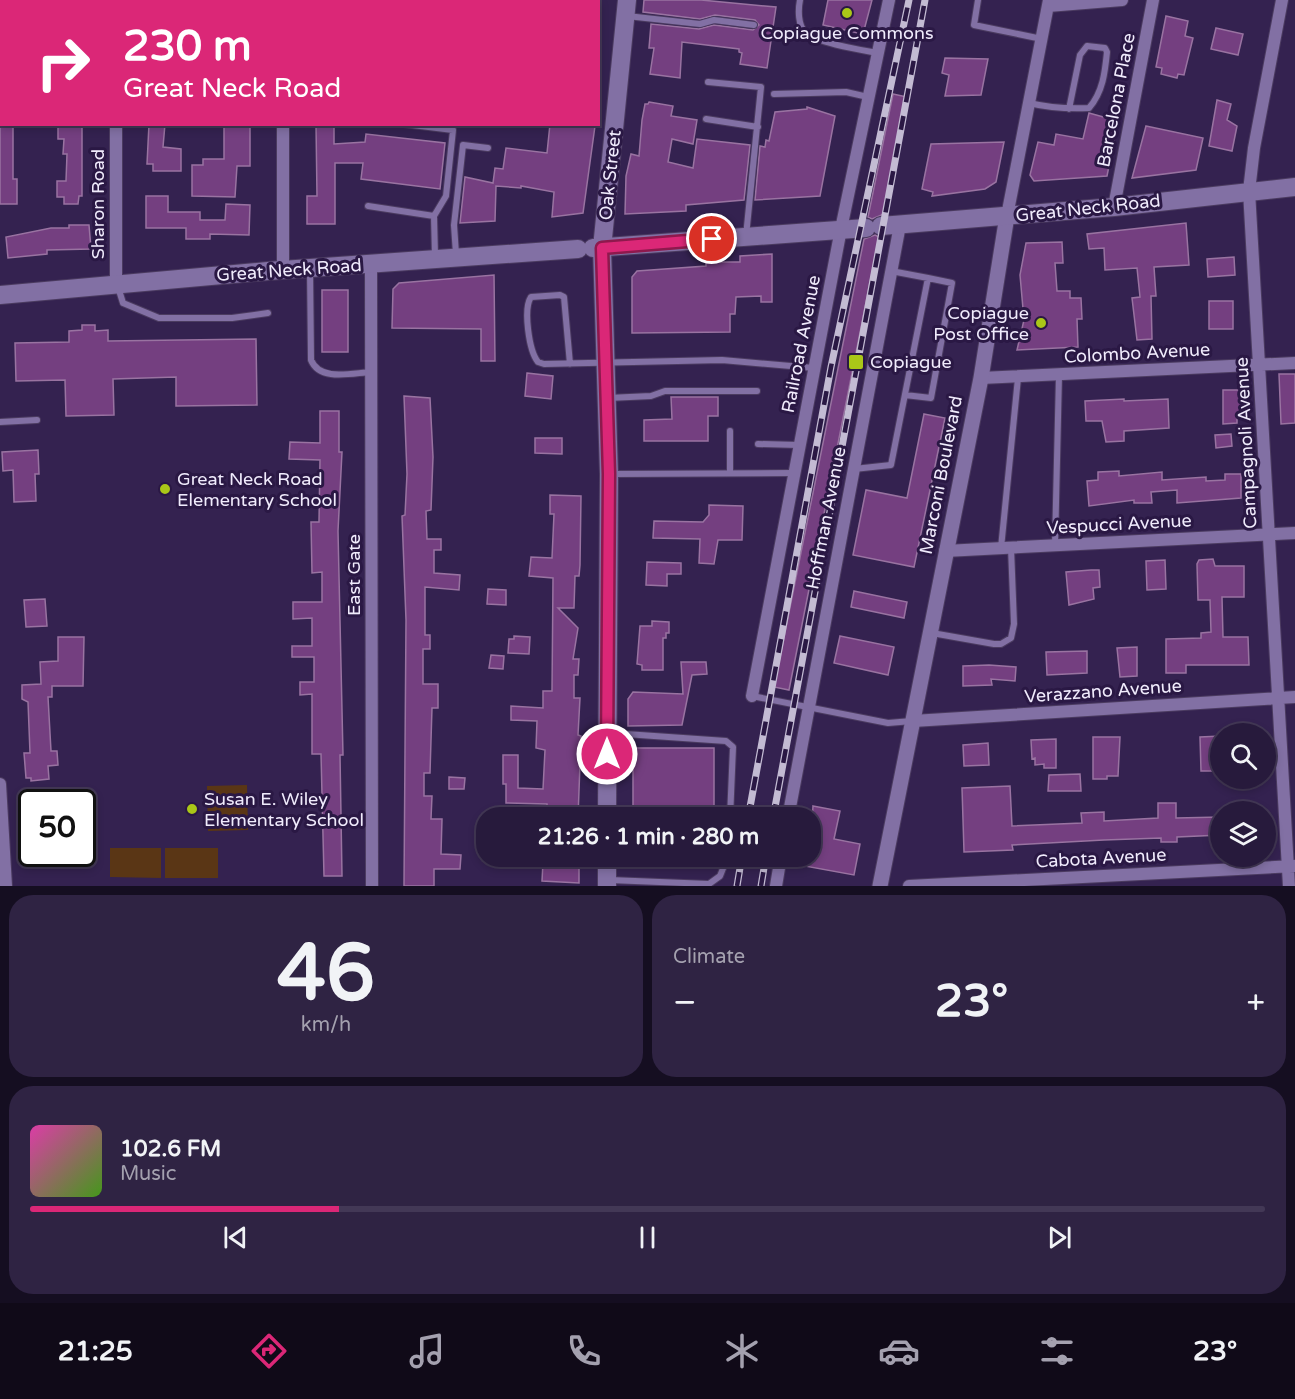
<!DOCTYPE html>
<meta charset="utf-8">
<style>
body{margin:0;font-family:"Varela Round",sans-serif;background:#2f2343;color:#f1f3f6;height:100vh;display:flex;flex-direction:column;font-size:22px;white-space:nowrap}
*{box-sizing:border-box;margin:0}
p{font-size:20px;color:#a4a1af}
.icon{flex:none;width:33px;height:33px;fill:none;stroke:currentColor;stroke-width:2;stroke-linecap:round;stroke-linejoin:round}
.map{position:relative;height:886px;overflow:hidden}
.panel{display:flex;flex-direction:column;gap:9px;padding:9px;background:#150e21;flex:1}
.panel>*{flex:none}
.top-card{position:absolute;left:0px;top:0px;width:600px;height:126px;box-shadow:0 3px 9px #0003,0 0 0 2px #433856;background:#db2777;color:#fff;overflow:hidden}
.tools{position:absolute;left:1210px;top:723px;display:grid;gap:12px}
.tools a{display:grid;place-items:center;width:66px;height:66px;border-radius:50%;background:#271a3c;box-shadow:0 3px 9px #0003,0 0 0 2px #433856;font-size:30px}
.speed{position:absolute;left:18px;top:789px;display:flex;gap:12px;font-size:30px;font-weight:700;text-align:center}
.speed>*{display:grid;place-content:center;width:78px;height:78px;border-radius:50%;background:#271a3c;box-shadow:0 3px 9px #0003,0 0 0 2px #433856;line-height:1}
.speed .limit{border:3px solid #111;border-radius:9px;background:#fff;color:#111}
.pin{position:absolute;display:grid;place-items:center;width:51px;height:51px;color:#fff;margin:-26px;border:3px solid #fff;border-radius:50%;box-shadow:0 2px 6px #0007}
.me{position:absolute;width:66px;margin:-33px;rotate:0deg;stroke-linejoin:round;filter:drop-shadow(0 0 4px #0008)}
.turn{display:flex;align-items:center;gap:21px;height:126px;padding:0 24px;font-size:27px}
.turn .icon{width:78px;height:78px;stroke-width:2.5}
.turn b{display:block;font-size:42px;line-height:51px}
.big{font-size:45px;font-weight:700;line-height:1.1}
.panel .tile{flex:1;display:flex;flex-direction:column;justify-content:center;gap:9px;min-width:0;padding:0 21px;border-radius:24px;background:#2f2343}
.panel .dial{align-items:center;gap:0}
.dial b{font-size:78px;line-height:1}
.song{display:flex;align-items:center;gap:18px}
.cover{width:72px;height:72px;border-radius:9px;background:linear-gradient(135deg,hsl(320 70% 55%),hsl(100 70% 35%))}
.played{height:6px;border-radius:3px;background:linear-gradient(90deg,#db2777 25%,#433856 25%)}
.keys{display:flex;justify-content:space-around;direction:ltr}
.heat{display:flex;justify-content:space-between;align-items:center;font-size:33px;direction:ltr}
.panel .tiles{flex:1;display:grid;gap:9px;grid-template-columns:1fr 1fr}
.tile:last-child{grid-column:span 2}
.trip{position:absolute;left:476px;top:807px;width:345px;height:60px;border-radius:24px;background:#271a3c;box-shadow:0 3px 9px #0003,0 0 0 2px #433856;font-weight:700;line-height:60px;text-align:center}
.menu{display:flex;height:96px;justify-content:space-around;align-items:center;background:#100a18;color:#a4a1af}
.menu .icon{width:42px;height:42px}
.menu .current{color:#db2777}
.menu b{font-size:27px;color:#f1f3f6}
.map>svg:first-child{display:block}
</style>
<div class="map">
<svg width="1295" height="886" viewBox="0 0 1295 886">
<rect width="100%" height="100%" fill="#342250"/>
<path fill="#5a3615" d="M 247,785 L 248,830 L 208,831 L 207,786 Z
M 110,848 L 161,848 L 161,878 L 110,877 Z
M 165,848 L 218,848 L 218,878 L 165,878 Z"/>
<path fill="#743f80" stroke="#9973a1" stroke-width="1.5" d="M 644,0 L 701,0 L 776,7 L 767,68 L 740,64 L 742,53 L 739,52 L 739,49 L 682,42 L 680,78 L 650,74 L 654,48 L 649,48 L 651,24 L 699,29 L 714,25 L 753,30 L 759,25 L 755,20 L 715,15 L 700,19 L 643,12 Z
M 828,0 L 872,0 L 863,34 L 823,25 Z
M 1166,16 L 1188,21 L 1185,36 L 1193,38 L 1184,75 L 1178,74 L 1177,78 L 1161,74 L 1162,68 L 1156,67 Z
M 1216,28 L 1243,34 L 1238,55 L 1211,49 Z
M 945,58 L 988,59 L 981,95 L 945,96 L 949,75 L 942,73 Z
M 893,94 L 907,97 L 884,214 L 872,219 L 868,217 Z
M 1217,100 L 1231,104 L 1227,120 L 1237,126 L 1232,151 L 1209,146 Z
M 649,102 L 673,106 L 671,116 L 697,120 L 693,144 L 672,139 L 668,162 L 693,168 L 697,139 L 750,145 L 744,200 L 686,205 L 686,211 L 625,214 L 626,176 L 631,154 L 639,156 L 642,120 L 645,104 L 648,104 Z
M 807,107 L 835,116 L 820,196 L 755,200 L 760,146 L 765,147 L 766,140 L 769,141 L 775,112 L 807,109 Z
M 1089,113 L 1118,121 L 1107,176 L 1034,181 L 1030,175 L 1038,142 L 1054,145 L 1056,134 L 1083,139 Z
M 58,124 L 82,124 L 82,196 L 79,196 L 78,204 L 64,204 L 64,197 L 57,197 L 57,181 L 66,181 L 67,154 L 63,154 L 64,139 L 58,139 Z
M 149,124 L 165,124 L 163,147 L 181,149 L 181,171 L 153,171 L 153,164 L 147,164 Z
M 224,124 L 250,124 L 250,166 L 237,166 L 235,197 L 192,196 L 192,165 L 203,165 L 203,159 L 224,159 Z
M 316,124 L 334,124 L 334,144 L 365,142 L 366,134 L 445,143 L 440,189 L 361,179 L 363,163 L 335,163 L 335,224 L 307,224 L 307,196 L 317,196 Z
M 550,124 L 595,126 L 583,213 L 552,217 L 554,192 L 521,186 L 521,188 L 496,186 L 495,221 L 460,223 L 465,177 L 493,183 L 495,168 L 503,169 L 506,148 L 547,153 Z
M 1146,126 L 1203,138 L 1196,170 L 1132,178 Z
M 0,127 L 13,127 L 13,179 L 17,179 L 17,204 L 0,204 Z
M 1004,142 L 996,182 L 985,189 L 932,196 L 933,192 L 922,189 L 931,144 Z
M 146,196 L 168,196 L 168,212 L 200,212 L 200,220 L 225,220 L 226,204 L 250,205 L 249,235 L 210,234 L 210,239 L 186,239 L 186,228 L 146,228 Z
M 1186,223 L 1189,265 L 1154,267 L 1156,296 L 1151,296 L 1152,339 L 1137,340 L 1132,298 L 1140,297 L 1137,268 L 1105,270 L 1104,248 L 1089,249 L 1087,234 Z
M 69,225 L 89,225 L 91,249 L 47,250 L 47,254 L 8,258 L 6,237 L 51,228 L 69,228 Z
M 875,235 L 879,237 L 789,690 L 774,687 L 864,239 Z
M 1062,242 L 1063,263 L 1055,263 L 1057,291 L 1070,291 L 1070,298 L 1081,298 L 1082,319 L 1077,319 L 1078,347 L 1017,350 L 1024,320 L 1020,275 L 1026,243 Z
M 772,254 L 772,302 L 761,302 L 761,296 L 736,297 L 735,314 L 730,314 L 730,332 L 632,333 L 632,277 L 637,271 L 706,266 L 706,262 L 740,262 L 740,256 Z
M 1234,257 L 1235,275 L 1208,277 L 1207,259 Z
M 494,275 L 495,361 L 481,361 L 481,329 L 392,328 L 393,289 L 399,283 Z
M 322,290 L 348,290 L 348,352 L 322,352 Z
M 1209,301 L 1233,301 L 1233,329 L 1209,329 Z
M 82,325 L 95,325 L 95,331 L 108,330 L 108,341 L 256,339 L 257,405 L 176,406 L 176,377 L 113,379 L 114,415 L 66,416 L 65,380 L 16,381 L 15,343 L 69,342 L 69,331 L 82,330 Z
M 527,373 L 553,376 L 551,399 L 525,396 Z
M 1279,374 L 1295,374 L 1295,423 L 1281,424 Z
M 1223,390 L 1239,390 L 1239,396 L 1242,395 L 1243,417 L 1237,417 L 1237,423 L 1223,424 Z
M 404,396 L 430,398 L 433,457 L 431,510 L 426,511 L 427,539 L 441,539 L 441,550 L 434,550 L 434,573 L 460,575 L 459,590 L 425,587 L 425,635 L 430,635 L 430,649 L 423,649 L 423,684 L 438,684 L 438,708 L 432,708 L 430,773 L 424,773 L 424,796 L 432,796 L 431,819 L 442,819 L 441,854 L 461,855 L 460,869 L 434,869 L 434,886 L 404,886 L 406,620 L 402,516 L 405,515 L 407,474 Z
M 671,397 L 718,397 L 718,416 L 708,416 L 708,441 L 644,441 L 644,420 L 672,419 Z
M 1124,399 L 1124,401 L 1168,399 L 1169,428 L 1124,431 L 1124,441 L 1106,442 L 1102,421 L 1086,421 L 1085,401 Z
M 320,411 L 339,411 L 339,452 L 342,452 L 338,531 L 343,755 L 340,755 L 342,876 L 324,876 L 321,754 L 312,754 L 312,694 L 300,695 L 300,682 L 314,682 L 314,657 L 292,657 L 292,646 L 312,646 L 312,618 L 293,619 L 293,602 L 322,602 L 322,572 L 312,573 L 311,522 L 319,522 L 320,460 L 289,459 L 290,442 L 320,443 Z
M 924,414 L 945,418 L 914,567 L 853,555 L 866,490 L 907,498 Z
M 1231,434 L 1232,446 L 1216,448 L 1215,435 Z
M 535,438 L 562,438 L 562,454 L 535,453 Z
M 38,450 L 39,474 L 35,474 L 36,501 L 14,502 L 13,470 L 3,471 L 2,452 Z
M 1119,471 L 1119,476 L 1162,472 L 1162,480 L 1206,477 L 1206,481 L 1225,480 L 1225,474 L 1241,474 L 1241,498 L 1177,503 L 1177,490 L 1151,492 L 1152,503 L 1134,503 L 1134,500 L 1089,506 L 1087,481 L 1098,480 L 1098,472 Z
M 550,495 L 581,496 L 580,565 L 579,576 L 575,576 L 574,608 L 558,608 L 578,628 L 573,659 L 579,659 L 578,675 L 574,675 L 574,698 L 580,698 L 578,735 L 581,736 L 578,818 L 552,818 L 552,811 L 547,811 L 547,804 L 506,803 L 506,784 L 503,784 L 503,755 L 518,755 L 518,788 L 543,789 L 545,750 L 536,748 L 537,721 L 511,720 L 511,706 L 543,708 L 543,691 L 552,691 L 553,578 L 529,576 L 531,557 L 552,558 L 554,514 L 550,514 Z
M 709,505 L 743,506 L 742,540 L 718,540 L 714,564 L 699,563 L 700,539 L 653,538 L 654,521 L 703,522 L 709,515 Z
M 1213,559 L 1215,566 L 1244,566 L 1244,597 L 1222,597 L 1223,637 L 1248,637 L 1249,665 L 1186,665 L 1186,673 L 1166,673 L 1166,639 L 1201,638 L 1201,633 L 1211,632 L 1210,600 L 1198,600 L 1197,564 L 1199,560 Z
M 1165,560 L 1166,589 L 1147,590 L 1146,561 Z
M 647,562 L 681,563 L 681,574 L 667,574 L 667,586 L 646,585 Z
M 1091,570 L 1099,570 L 1100,587 L 1093,588 L 1094,599 L 1069,605 L 1066,572 Z
M 488,589 L 506,590 L 506,605 L 487,604 Z
M 854,591 L 907,602 L 904,618 L 851,607 Z
M 45,599 L 47,626 L 26,627 L 24,600 Z
M 652,621 L 669,622 L 669,633 L 666,633 L 666,638 L 663,638 L 663,670 L 642,670 L 642,665 L 637,664 L 640,626 L 652,626 Z
M 514,636 L 530,637 L 529,654 L 508,653 L 509,639 L 514,639 Z
M 840,636 L 894,647 L 888,675 L 834,663 Z
M 58,637 L 84,637 L 83,686 L 52,686 L 52,697 L 48,697 L 51,751 L 57,751 L 58,765 L 48,766 L 49,779 L 31,781 L 31,778 L 26,778 L 24,753 L 30,753 L 28,702 L 22,699 L 22,685 L 41,684 L 40,662 L 58,661 Z
M 1137,647 L 1137,676 L 1120,677 L 1117,648 Z
M 1087,651 L 1087,673 L 1047,675 L 1046,652 Z
M 491,655 L 504,656 L 503,669 L 489,668 Z
M 681,662 L 706,662 L 707,674 L 692,675 L 682,725 L 628,726 L 628,699 L 633,692 L 683,694 Z
M 989,665 L 1016,667 L 1015,681 L 991,679 L 992,685 L 963,686 L 963,666 Z
M 1221,736 L 1221,764 L 1214,764 L 1214,771 L 1201,771 L 1200,737 Z
M 1093,737 L 1120,737 L 1118,776 L 1107,776 L 1107,779 L 1093,779 Z
M 1056,739 L 1056,768 L 1044,768 L 1044,764 L 1035,765 L 1035,758 L 1032,759 L 1031,740 Z
M 988,743 L 989,765 L 964,766 L 963,745 Z
M 633,748 L 714,748 L 714,818 L 633,818 Z
M 1080,774 L 1081,791 L 1048,791 L 1049,775 Z
M 449,777 L 465,778 L 464,789 L 449,789 Z
M 1010,786 L 1012,826 L 1082,823 L 1081,813 L 1104,812 L 1104,821 L 1158,818 L 1158,803 L 1176,803 L 1176,818 L 1221,817 L 1221,835 L 1177,837 L 1177,842 L 1161,842 L 1161,838 L 1104,840 L 1012,845 L 1013,850 L 964,852 L 962,788 Z
M 73,791 L 86,791 L 86,802 L 74,802 Z
M 813,806 L 840,811 L 834,839 L 860,844 L 854,875 L 788,863 L 789,856 L 810,856 Z
M 543,862 L 579,863 L 579,883 L 542,881 Z"/>
<g fill="none" stroke-linecap="round" stroke-linejoin="round">
<g stroke="#4b3b60" stroke-width="8">
<path id="service" d="M 800,0 C 798,10 798,25 805,32 C 816,43 861,50 878,53
M 978,0 L 974,25 L 1042,39
M 412,2 L 412,0
M 455,2 L 455,0
M 627,16 L 700,24 L 714,20 L 754,25
M 708,82 L 761,87 L 746,236
M 774,94 L 846,92 L 868,97
M 1029,103 C 1050,108 1068,109 1089,108 C 1103,92 1105,72 1107,52 L 1105,48 L 1087,46 L 1080,55 L 1069,109
M 706,119 L 758,127
M 404,124 L 453,130 L 446,196 L 434,216
M 368,206 L 434,216 L 435,256
M 456,254 L 454,225 L 463,145 L 488,148
M 310,269 L 311,360 C 320,382 352,373 371,372
M 118,287 L 123,303 L 159,318 L 232,318 L 268,313
M 570,364 L 564,297 L 560,295 L 531,297 C 523,309 529,351 538,362 L 544,364 L 722,360 L 814,368
M 905,395 L 931,398 L 952,283 L 928,278
M 608,398 L 651,396 L 665,391 L 757,391
M 0,422 L 37,420
M 730,431 L 730,473
M 758,444 L 799,445
M 854,469 L 891,465 L 928,278 L 891,271
M 612,474 L 794,473
M 1055,545 L 1059,375
M 1001,548 L 1018,378
M 932,633 L 994,644 L 1001,644 L 1011,638 L 1014,624 L 1011,548
M 752,696 L 888,723 L 912,721
M 611,733 L 726,741 L 733,747 L 730,818
M 610,880 L 709,884 L 720,876 L 728,856"/>
</g>
<g stroke="#4b3b60" stroke-width="14">
<path id="minor" d="M 116,0 L 116,2
M 1282,0 L 1254,148 L 1249,191 L 1289,886
M 283,2 L 283,0
M 1048,6 L 1122,0
M 283,124 L 283,270
M 1114,207 L 1153,0
M 1007,216 L 1049,0
M 371,264 L 372,886
M 116,283 L 116,124
M 981,378 L 1295,363
M 945,551 L 1295,533
M 752,696 L 841,229 L 889,0
M 913,721 L 1295,697
M 0,784 L 6,886
M 788,818 L 900,225
M 776,886 L 781,856
M 909,886 L 1294,866"/>
</g>
<g stroke="#4b3b60" stroke-width="17">
<path id="tertiary" d="M 880,886 L 981,378 L 1007,216"/>
</g>
<g stroke="#4b3b60" stroke-width="20">
<path id="secondary" d="M 881,226 L 1114,207 L 1295,187
M 593,248 L 866,228
M 0,295 L 268,271 L 578,249
M 607,818 L 609,474 L 602,248 L 627,0
M 607,886 L 607,856"/>
</g>
<use href="#service" stroke="#8270a4" stroke-width="6"/>
<use href="#minor" stroke="#8270a4" stroke-width="12"/>
<use href="#tertiary" stroke="#8270a4" stroke-width="15"/>
<use href="#secondary" stroke="#8270a4" stroke-width="18"/>
<g stroke="#c3bbd3" stroke-width="7">
<path id="rail" d="M 748,818 L 831,367 L 909,0
M 773,818 L 925,0
M 737,886 L 742,856
M 761,886 L 766,856"/>
</g>
<use href="#rail" stroke="#2a1844" stroke-width="4.5" stroke-dasharray="14" stroke-linecap="butt"/>
</g>
<g fill="none" stroke-linecap="round" stroke-linejoin="round">
<g stroke="#8e194d" stroke-width="15">
<path id="route" d="M 607,754 L 609,474 L 602,248 L 712,239"/>
</g>
<use href="#route" stroke="#db2777" stroke-width="10"/>
</g>
<g fill="#aac718" stroke="#2a1844" stroke-width="2">
<circle cx="847" cy="13" r="6"/>
<circle cx="1041" cy="323" r="6"/>
<rect x="848" y="354" width="16" height="16" rx="3"/>
<circle cx="165" cy="489" r="6"/>
<circle cx="192" cy="809" r="6"/>
</g>
<g text-anchor="middle" stroke-width="6" stroke-linejoin="round" paint-order="stroke">
<g font-size="18" fill="#f0ebfc" stroke="#2a1844" text-anchor="start">
<text x="847" y="39" text-anchor="middle">Copiague Commons</text>
<text x="1029" y="319" text-anchor="end">Copiague<tspan x="1029" dy="21">Post Office</tspan></text>
<text x="870" y="368">Copiague</text>
<text x="177" y="485">Great Neck Road<tspan x="177" dy="21">Elementary School</tspan></text>
<text x="204" y="805">Susan E. Wiley<tspan x="204" dy="21">Elementary School</tspan></text>
</g>
<g font-size="18" fill="#f0ebfc" stroke="#2a1844">
<text transform="translate(1116 100) rotate(-79)" y="6">Barcelona Place</text>
<text transform="translate(610 175) rotate(-84)" y="6">Oak Street</text>
<text transform="translate(98 204) rotate(-90)" y="6">Sharon Road</text>
<text transform="translate(1088 208) rotate(-6)" y="6">Great Neck Road</text>
<text transform="translate(289 270) rotate(-4)" y="6">Great Neck Road</text>
<text transform="translate(801 344) rotate(-79)" y="6">Railroad Avenue</text>
<text transform="translate(1137 353) rotate(-3)" y="6">Colombo Avenue</text>
<text transform="translate(1246 443) rotate(-93)" y="6">Campagnoli Avenue</text>
<text transform="translate(941 475) rotate(-79)" y="6">Marconi Boulevard</text>
<text transform="translate(826 518) rotate(-79)" y="6">Hoffman Avenue</text>
<text transform="translate(1119 524) rotate(-3)" y="6">Vespucci Avenue</text>
<text transform="translate(354 575) rotate(-90)" y="6">East Gate</text>
<text transform="translate(1103 691) rotate(-4)" y="6">Verazzano Avenue</text>
<text transform="translate(1101 858) rotate(-3)" y="6">Cabota Avenue</text>
</g>
</g>
</svg>
<div class="tools">
<a><svg class="icon" aria-label="search" viewBox="0 0 24 24"><circle cx="10" cy="10" r="6"/><path d="M15 15l6 6"/></svg></a>
<a><svg class="icon" aria-label="layers" viewBox="0 0 24 24"><path d="M12 4l9 5-9 5-9-5zM3 14l9 5 9-5"/></svg></a>
</div>
<div class="speed"><div class="limit">50</div></div>
<div class="pin" style="left:712px;top:239px;background:#d93025"><svg class="icon" aria-label="arrive" viewBox="0 0 24 24"><path d="M6 21V4h12l-3 4 3 4H6"/></svg></div>
<svg class="me" style="left:607px;top:754px" viewBox="-20 -20 40 40"><circle r="17" fill="#db2777" stroke="#fff" stroke-width="3"/><path d="M0-11L8 9 0 5-8 9z" fill="#fff"/></svg>
<div class="trip">21:26 · 1 min · 280 m</div>
<div class="top-card">
<div class="turn"><svg class="icon" aria-label="right" viewBox="0 0 24 24"><path d="M7 20v-9h11M14 6l5 5-5 5"/></svg><div><b>230 m</b>Great Neck Road</div></div>
</div>
</div>
<section class="panel">
<div class="tiles">
<div class="tile dial"><b>46</b><p>km/h</p></div>
<div class="tile"><p>Climate</p>
<div class="heat"><a>−</a><b class="big">23°</b><a>+</a></div>
</div>
<div class="tile">
<div class="song"><i class="cover"></i><div><b>102.6 FM</b><p>Music</p></div></div>
<div class="played"></div>
<div class="keys"><svg class="icon" aria-label="previous" viewBox="0 0 24 24"><path d="M18 5L8 12l10 7zM5 5v14"/></svg><svg class="icon" aria-label="pause" viewBox="0 0 24 24"><path d="M8 5v14M16 5v14"/></svg><svg class="icon" aria-label="next" viewBox="0 0 24 24"><path d="M6 5l10 7-10 7zM19 5v14"/></svg></div>
</div>
</div>
</section>
<nav class="menu">
<b>21:25</b>
<svg class="icon current" aria-label="directions" viewBox="0 0 24 24"><path d="M12 3l9 9-9 9-9-9zM9 14v-3h6M13 9l2 2-2 2"/></svg>
<svg class="icon" aria-label="music" viewBox="0 0 24 24"><path d="M9 18V5l10-2v13"/><circle cx="6" cy="18" r="3"/><circle cx="16" cy="16" r="3"/></svg>
<svg class="icon" aria-label="phone" viewBox="0 0 24 24"><path d="M5 4h4l2 5-3 2q2 4 5 5l2-3 5 2v4C11 20 4 13 5 4z"/></svg>
<svg class="icon" aria-label="climate" viewBox="0 0 24 24"><path d="M12 3v18M4 7l16 10M4 17L20 7"/></svg>
<svg class="icon" aria-label="car" viewBox="0 0 24 24"><path d="M5 17H2v-5l4-1 3-4h7l3 4 3 1v5h-3M9 17h6M6 11h13"/><circle cx="7" cy="17" r="2"/><circle cx="17" cy="17" r="2"/></svg>
<svg class="icon" aria-label="filters" viewBox="0 0 24 24"><path d="M4 7h16M4 17h16"/><circle cx="9" cy="7" r="2"/><circle cx="15" cy="17" r="2"/></svg>
<b>23°</b>
</nav>
